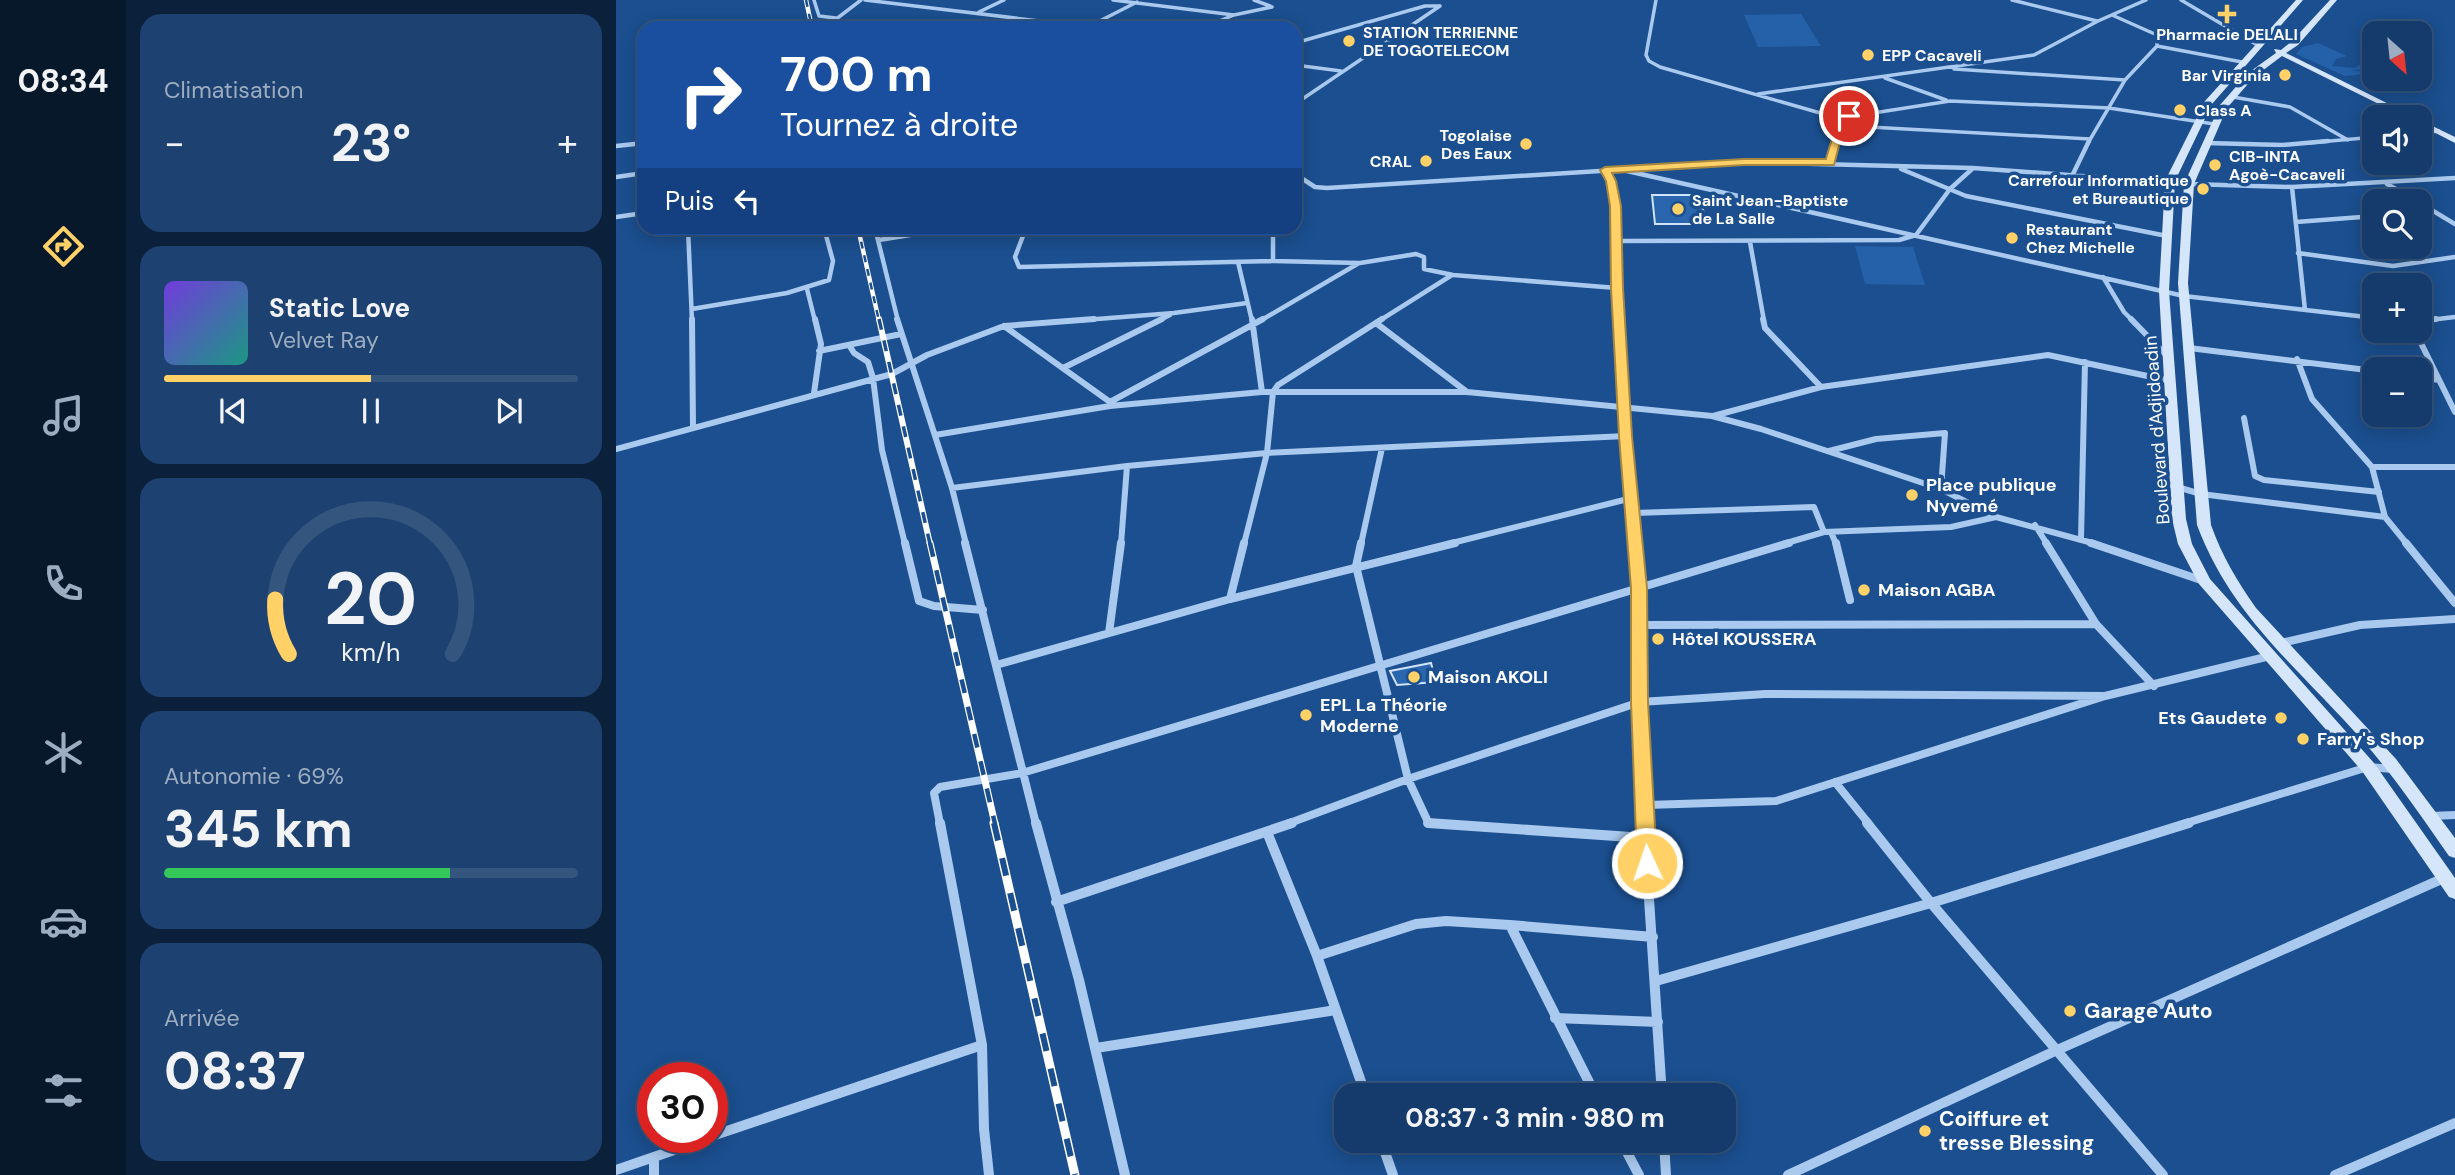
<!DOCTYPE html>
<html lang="fr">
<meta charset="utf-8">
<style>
body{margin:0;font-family:"DM Sans",sans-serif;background:#1d4271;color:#f1f3f6;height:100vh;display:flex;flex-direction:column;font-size:26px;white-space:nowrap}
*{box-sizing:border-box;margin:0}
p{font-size:23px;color:#9dadc1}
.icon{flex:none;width:38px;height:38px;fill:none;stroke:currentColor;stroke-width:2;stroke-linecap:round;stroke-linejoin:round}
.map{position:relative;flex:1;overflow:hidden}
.details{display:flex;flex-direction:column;gap:14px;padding:14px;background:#0b203b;width:490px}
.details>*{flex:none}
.guide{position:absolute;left:21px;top:21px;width:665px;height:214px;border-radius:21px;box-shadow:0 4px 18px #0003,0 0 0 2px #33557e;background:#1a4fa0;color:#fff;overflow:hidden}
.needle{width:46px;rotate:153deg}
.controls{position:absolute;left:1746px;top:21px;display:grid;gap:14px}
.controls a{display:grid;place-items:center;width:70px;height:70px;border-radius:14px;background:#143b6b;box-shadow:0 4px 18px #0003,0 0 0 2px #33557e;font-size:35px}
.speed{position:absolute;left:21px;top:1062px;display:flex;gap:14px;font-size:35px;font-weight:700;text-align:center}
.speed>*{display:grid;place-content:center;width:91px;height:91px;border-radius:50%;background:#143b6b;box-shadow:0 4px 18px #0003,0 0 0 2px #33557e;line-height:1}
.speed .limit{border:10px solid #d22;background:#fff;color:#111}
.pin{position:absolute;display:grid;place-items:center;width:60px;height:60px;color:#fff;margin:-30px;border:4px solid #fff;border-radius:50%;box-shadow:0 2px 7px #0007}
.me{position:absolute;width:77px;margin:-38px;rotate:357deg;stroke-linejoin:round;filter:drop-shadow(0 0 5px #0008)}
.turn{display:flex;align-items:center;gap:24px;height:147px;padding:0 28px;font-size:32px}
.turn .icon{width:91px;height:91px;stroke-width:2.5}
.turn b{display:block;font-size:49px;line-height:60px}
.then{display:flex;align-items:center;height:66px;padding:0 28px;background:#0003;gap:14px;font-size:26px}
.big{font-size:52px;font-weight:700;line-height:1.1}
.details .tile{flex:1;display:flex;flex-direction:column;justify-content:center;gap:10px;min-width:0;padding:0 24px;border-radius:21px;background:#1d4271}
.details .dial{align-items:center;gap:0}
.dial svg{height:182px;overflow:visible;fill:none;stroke:#33557e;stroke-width:7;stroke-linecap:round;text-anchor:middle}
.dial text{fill:#f1f3f6;stroke:none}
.song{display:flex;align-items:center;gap:21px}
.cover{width:84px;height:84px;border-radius:10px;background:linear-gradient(135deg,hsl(260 70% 55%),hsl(170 70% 35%))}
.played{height:7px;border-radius:4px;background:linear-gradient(90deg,#ffd166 50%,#33557e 50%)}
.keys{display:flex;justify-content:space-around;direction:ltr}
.heat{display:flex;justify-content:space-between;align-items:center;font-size:38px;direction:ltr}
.charge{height:10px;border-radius:5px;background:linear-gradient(90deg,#34c759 69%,#33557e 0)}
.trip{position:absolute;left:718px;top:1083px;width:402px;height:70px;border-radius:21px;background:#143b6b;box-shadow:0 4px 18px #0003,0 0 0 2px #33557e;font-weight:700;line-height:70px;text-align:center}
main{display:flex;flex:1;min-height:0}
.tab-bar{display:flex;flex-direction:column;width:126px;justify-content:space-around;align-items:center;background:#08182b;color:#9dadc1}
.tab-bar .icon{width:49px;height:49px}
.tab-bar .selected{color:#ffd166}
.tab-bar b{font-size:32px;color:#f1f3f6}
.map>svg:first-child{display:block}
</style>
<main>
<nav class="tab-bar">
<b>08:34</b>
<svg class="icon selected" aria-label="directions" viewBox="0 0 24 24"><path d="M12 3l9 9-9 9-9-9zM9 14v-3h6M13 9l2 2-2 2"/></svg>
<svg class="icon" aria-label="music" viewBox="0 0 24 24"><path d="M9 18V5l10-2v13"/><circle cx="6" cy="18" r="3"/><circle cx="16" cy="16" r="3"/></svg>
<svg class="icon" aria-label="phone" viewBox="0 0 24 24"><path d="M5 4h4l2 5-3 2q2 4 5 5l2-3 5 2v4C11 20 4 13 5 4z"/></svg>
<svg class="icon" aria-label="climate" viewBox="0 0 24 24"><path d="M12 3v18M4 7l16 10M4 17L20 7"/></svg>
<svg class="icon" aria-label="car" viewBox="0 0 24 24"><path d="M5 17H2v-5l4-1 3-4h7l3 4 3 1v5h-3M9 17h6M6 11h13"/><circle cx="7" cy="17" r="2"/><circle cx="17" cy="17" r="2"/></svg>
<svg class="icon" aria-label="filters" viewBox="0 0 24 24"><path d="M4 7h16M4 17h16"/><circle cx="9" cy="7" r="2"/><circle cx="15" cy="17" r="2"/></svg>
</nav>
<section class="details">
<div class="tile"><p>Climatisation</p>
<div class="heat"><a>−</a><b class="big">23°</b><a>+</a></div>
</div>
<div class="tile">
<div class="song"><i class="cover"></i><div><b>Static Love</b><p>Velvet Ray</p></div></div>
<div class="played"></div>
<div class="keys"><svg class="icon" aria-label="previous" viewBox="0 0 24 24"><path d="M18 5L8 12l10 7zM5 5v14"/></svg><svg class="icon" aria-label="pause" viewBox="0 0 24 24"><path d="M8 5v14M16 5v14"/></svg><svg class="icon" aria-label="next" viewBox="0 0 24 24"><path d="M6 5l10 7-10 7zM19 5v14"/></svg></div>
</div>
<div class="tile dial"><svg viewBox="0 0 100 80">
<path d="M14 69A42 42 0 1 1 86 69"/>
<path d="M14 69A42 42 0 0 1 8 45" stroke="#ffd166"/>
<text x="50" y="56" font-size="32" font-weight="700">20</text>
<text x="50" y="72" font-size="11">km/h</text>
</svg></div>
<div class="tile"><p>Autonomie · 69%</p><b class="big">345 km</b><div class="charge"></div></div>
<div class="tile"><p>Arrivée</p><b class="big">08:37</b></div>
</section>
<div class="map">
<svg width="1839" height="1175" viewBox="0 0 1839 1175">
<rect width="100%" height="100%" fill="#1b4f8f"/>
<path fill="#2461a8" d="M 1185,14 L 1205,46 L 1142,47 L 1128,15 Z
M 1702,43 L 1731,56 L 1720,59 L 1716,66 L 1739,68 L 1746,63 L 1757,68 L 1735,70 L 1759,73 L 1729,76 L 1680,54 L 1686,47 Z
M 1239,246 L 1297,247 L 1309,285 L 1249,284 Z"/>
<path fill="#2a66ad" stroke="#cfe3fa" stroke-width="2" d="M 1036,195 L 1085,195 L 1089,224 L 1039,224 Z
M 815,663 L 820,682 L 781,685 L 774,671 Z"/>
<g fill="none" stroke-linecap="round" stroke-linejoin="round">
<path stroke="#a9c9ee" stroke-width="3.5" d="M 198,0 L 203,16 L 220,18
M 249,0 L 482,28
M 497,0 L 618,15
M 638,0 L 654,6
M 1040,0 L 1030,55 L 1033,61 L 1044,67 L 1253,127 L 1474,139
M 1396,0 L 1481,21
M 1565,0 L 1643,46
M 363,12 L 388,0
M 472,27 L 521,2
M 216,28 L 215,23 L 245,0
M 586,28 L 618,15 L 656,7
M 679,43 L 809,6 L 824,6
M 1541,46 L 1626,62
M 679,65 L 725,71
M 1338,69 L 1509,80
M 1269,78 L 1330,100
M 1142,94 L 1418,55 L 1482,21 L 1530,0
M 1617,97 L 1674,107 L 1732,140
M 679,104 L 824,6
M 1804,133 L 1823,131
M 1220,143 L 1232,117 L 1334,101 L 1493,108 L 1598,124
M 1472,143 L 1509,80 L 1541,46 L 1541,35 L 1496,15
M 1692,143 L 1759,137"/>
<path stroke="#a9c9ee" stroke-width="4.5" d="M 1590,143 L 1667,145 L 1712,141
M 0,146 L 28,143
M 1214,162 L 1220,141
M 1285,169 L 1350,196 L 1551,236
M 989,170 C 1007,203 1001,281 1003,321
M 1011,171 L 1568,296 L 1759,318
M 679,174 L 699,187 L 711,188 L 1128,162 L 1357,168 L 1573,184 L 1676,187 L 1839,178
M 1457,174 L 1473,141
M 0,177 L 28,173
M 1771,184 L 1801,201
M 1676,187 L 1689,310
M 1804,203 L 1839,224
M 1804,213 L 1818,212
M 0,217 L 28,213
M 1680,222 L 1759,216
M 72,228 L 76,321
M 259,228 L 282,321
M 410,228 L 399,257 L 403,267 L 657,261 L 744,263 L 800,254 L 808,257 L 808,269 L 837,275 L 1001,288
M 657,228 L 657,261
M 263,240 L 337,228
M 1001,241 L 1283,240 L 1300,235 L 1334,189 L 1356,169
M 1134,242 L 1148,321
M 1682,253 L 1777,266 L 1839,257
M 622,262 L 636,321
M 1487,277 L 1508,312 L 1517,321
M 191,289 L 199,321
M 76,309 L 171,293 L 213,280 L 217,261 L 208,228
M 455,321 L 558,313 L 631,303
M 542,321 L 554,315
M 644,321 L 743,263
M 763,321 L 836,275
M 1805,321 L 1839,317"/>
<path stroke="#a9c9ee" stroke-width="6" d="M 76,319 L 77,428
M 281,319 L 336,488 L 350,544
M 636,319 L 646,392
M 1003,319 L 1019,544
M 1147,319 L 1149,328 L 1205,387
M 1515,319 L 1552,357
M 1804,321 L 1820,319
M 760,323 L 851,392
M 388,326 L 494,402
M 1799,331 L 1839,412
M 233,345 L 238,353 L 252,362 L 257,378 L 266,450 L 289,544
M 1573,348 L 1759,371
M 203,351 L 285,334
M 1681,359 L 1696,399 L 1756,467 L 1769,517 L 1791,544
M 447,368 L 546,319
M 1804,377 L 1823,380
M 198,393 L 205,344 L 199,319
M 494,406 L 494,402 L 647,319
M 1097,416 L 1205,387 L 1432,355 L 1555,381
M 1628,418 L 1639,476 L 1648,480 L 1763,492
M 319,435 L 494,406 L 646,392 L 851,392 L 1096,416 L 1145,429 L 1325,489 L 1380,517
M 0,449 L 276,374 L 311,355 L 388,326 L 478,319
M 1213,451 L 1260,439 L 1329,433 L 1325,489
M 1756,467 L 1839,467
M 1561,487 L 1585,494 L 1769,517
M 336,488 L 511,466 L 651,453 L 1010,436
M 1018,513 L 1198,507 L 1208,532
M 1419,525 L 1431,544
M 1215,532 L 1220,544
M 1465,539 L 1469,362
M 505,544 L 511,466
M 628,544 L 651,453 L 657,392 L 662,385 L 766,319
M 745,544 L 766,448
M 832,544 L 1016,498
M 1167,544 L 1208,532 L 1335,527 L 1380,517 L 1480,544"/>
<path stroke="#a9c9ee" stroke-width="8" d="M 289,543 L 303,601 L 318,606 L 367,610
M 349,543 L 420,824
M 745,543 L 740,566 L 792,779 L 813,824 L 820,824
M 1019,543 L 1023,588 L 1029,824
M 1220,543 L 1234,600
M 1430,543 L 1480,624 L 1538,686
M 1475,543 L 1588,581
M 1790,543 L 1839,603
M 614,599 L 628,543
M 1022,625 L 1480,624
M 493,633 L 505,543
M 1665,643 L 1744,625 L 1839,619
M 380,665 L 614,599 L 839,543
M 1219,782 L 1253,824
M 1030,805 L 1160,801 L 1489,696 L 1654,656
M 1815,816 L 1839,815
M 324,824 L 318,793 L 324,787 L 406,773 L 1173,543
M 671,824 L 792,779 L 1024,702 L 1149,694 L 1489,696
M 1567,824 L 1752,767 L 1777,769"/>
<path stroke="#a9c9ee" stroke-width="10" d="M 324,823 L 366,1045 L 368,1129 L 373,1175
M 420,823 L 463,980 L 509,1175
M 812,823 L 1029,838
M 1028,823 L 1046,1096
M 1251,823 L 1315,903 L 1547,1175
M 651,832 L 701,956 L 750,1096
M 440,902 L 676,823
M 894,925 L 1037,937
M 701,956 L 800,924 L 830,921 L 894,925 L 980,1096
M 1040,981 L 1315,903 L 1573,823
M 939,1018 L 1042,1022
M 480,1048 L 720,1010
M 96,1136 L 366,1045
M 765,1141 L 777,1175
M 1005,1141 L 1023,1175
M 1048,1141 L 1050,1175
M 38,1157 L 38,1175
M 0,1170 L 93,1138
M 1172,1175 L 1439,1051 L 1828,878
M 1719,1175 L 1839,1123"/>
<path fill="#d6e6fa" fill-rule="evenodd" d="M 1680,0 L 1687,0 L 1596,104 L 1559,181 L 1553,291 L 1570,519 L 1576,544 L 1594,579 L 1758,763 L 1839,878 L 1839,899 L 1833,897 L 1746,771 L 1583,584 L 1562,544 L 1556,519 L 1543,291 L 1549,181 L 1589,101 Z
M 1714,0 L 1721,0 L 1682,45 L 1670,53 L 1799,117 L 1789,117 L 1666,56 L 1638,77 L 1611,108 L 1578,184 L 1572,283 L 1595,525 C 1606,556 1621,581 1640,608 L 1780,759 L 1839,838 L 1839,858 L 1833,856 C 1805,816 1778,776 1746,740 C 1683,668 1616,618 1581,525 L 1562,283 L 1568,184 L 1604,105 L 1632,73 L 1660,53 L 1658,49 L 1665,50 L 1676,41 Z
M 1804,120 L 1839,137 L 1839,143 L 1804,125 Z"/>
<g stroke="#fff" stroke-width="4.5">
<path id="rail-far3" d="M 190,0 L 196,28
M 242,228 L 263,321"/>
</g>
<g stroke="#fff" stroke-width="6">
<path id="rail-far2" d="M 263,319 L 314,544"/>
</g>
<g stroke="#fff" stroke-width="7">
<path id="rail-far1" d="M 314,543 L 379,824"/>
</g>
<g stroke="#fff" stroke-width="9">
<path id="rail" d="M 378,823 L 459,1175"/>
</g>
<use href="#rail-far3" stroke="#1b4f8f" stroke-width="2.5" stroke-dasharray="7" stroke-linecap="butt"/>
<use href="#rail-far2" stroke="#1b4f8f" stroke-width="3.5" stroke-dasharray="11" stroke-linecap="butt"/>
<use href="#rail-far1" stroke="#1b4f8f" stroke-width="4.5" stroke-dasharray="14" stroke-linecap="butt"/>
<use href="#rail" stroke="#1b4f8f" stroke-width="6" stroke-dasharray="18" stroke-linecap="butt"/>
</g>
<path fill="#ffd166" stroke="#a68842" stroke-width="2" d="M 1233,113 L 1238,116 L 1224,142 L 1218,165 L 1128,165 L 996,173 L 1000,181 L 1005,206 L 1007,288 L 1016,436 L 1031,588 L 1032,702 L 1041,863 L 1038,868 L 1031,870 L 1024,868 L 1021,863 L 1015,702 L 1015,588 L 1003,436 L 995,288 L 994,206 L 990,181 L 984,170 L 989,167 L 1128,159 L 1210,159 C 1214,145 1220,121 1233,113 Z"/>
<g fill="#ffd166" stroke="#1b4f8f" stroke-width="2.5">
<path d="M1607.5 3.5h7v7h7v7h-7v7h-7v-7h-7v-7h7z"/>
<circle cx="733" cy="41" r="7"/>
<circle cx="1252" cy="55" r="7"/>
<circle cx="1669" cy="75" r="7"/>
<circle cx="1564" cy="110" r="7"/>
<circle cx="910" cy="144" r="7"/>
<circle cx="810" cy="161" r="7"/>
<circle cx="1599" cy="165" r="7"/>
<circle cx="1587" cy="189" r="7"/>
<circle cx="1062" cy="209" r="7"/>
<circle cx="1396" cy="238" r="7"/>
<circle cx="1296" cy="495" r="7"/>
<circle cx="1248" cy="590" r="7"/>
<circle cx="1042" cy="639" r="7"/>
<circle cx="798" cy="677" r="7"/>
<circle cx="690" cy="715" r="7"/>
<circle cx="1665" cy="718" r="7"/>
<circle cx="1687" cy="739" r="7"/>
<circle cx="1454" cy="1011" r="7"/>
<circle cx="1309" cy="1131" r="7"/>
</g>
<g text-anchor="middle" stroke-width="7" stroke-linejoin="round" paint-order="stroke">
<g font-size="16" font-weight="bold" fill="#fff" stroke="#1b4f8f" text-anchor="start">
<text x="747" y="38">STATION TERRIENNE<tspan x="747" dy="18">DE TOGOTELECOM</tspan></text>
<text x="1611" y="40" text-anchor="middle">Pharmacie DELALI</text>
<text x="1266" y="61">EPP Cacaveli</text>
<text x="1655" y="81" text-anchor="end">Bar Virginia</text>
<text x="1578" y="116">Class A</text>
<text x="896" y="141" text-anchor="end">Togolaise<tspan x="896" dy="18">Des Eaux</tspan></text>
<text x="1613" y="162">CIB-INTA<tspan x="1613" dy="18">Agoè-Cacaveli</tspan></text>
<text x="796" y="167" text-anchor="end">CRAL</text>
<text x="1573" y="186" text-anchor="end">Carrefour Informatique<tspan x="1573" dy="18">et Bureautique</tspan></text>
<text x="1076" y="206">Saint Jean-Baptiste<tspan x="1076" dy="18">de La Salle</tspan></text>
<text x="1410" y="235">Restaurant<tspan x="1410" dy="18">Chez Michelle</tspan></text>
</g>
<g font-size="18" fill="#fff" stroke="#1b4f8f">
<text transform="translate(1541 430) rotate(-94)" y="6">Boulevard d'Adjidoadin</text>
</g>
<g font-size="18" font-weight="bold" fill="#fff" stroke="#1b4f8f" text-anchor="start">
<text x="1310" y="491">Place publique<tspan x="1310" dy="21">Nyvemé</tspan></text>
<text x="1262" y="596">Maison AGBA</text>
<text x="1056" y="645">Hôtel KOUSSERA</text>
<text x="812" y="683">Maison AKOLI</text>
<text x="704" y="711">EPL La Théorie<tspan x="704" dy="21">Moderne</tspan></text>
<text x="1651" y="724" text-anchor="end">Ets Gaudete</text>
<text x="1701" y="745">Farry's Shop</text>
</g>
<g font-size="21" font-weight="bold" fill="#fff" stroke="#1b4f8f" text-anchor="start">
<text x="1468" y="1018">Garage Auto</text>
<text x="1323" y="1126">Coiffure et<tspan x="1323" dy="24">tresse Blessing</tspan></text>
</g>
</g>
</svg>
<div class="controls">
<a><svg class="needle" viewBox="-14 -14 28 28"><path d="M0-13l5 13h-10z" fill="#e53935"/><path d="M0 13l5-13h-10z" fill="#9dadc1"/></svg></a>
<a><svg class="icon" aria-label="sound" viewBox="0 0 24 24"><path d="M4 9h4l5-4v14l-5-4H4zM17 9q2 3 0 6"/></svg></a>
<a><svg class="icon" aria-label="search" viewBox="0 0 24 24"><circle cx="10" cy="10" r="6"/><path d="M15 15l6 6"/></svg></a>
<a>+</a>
<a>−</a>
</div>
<div class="speed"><div class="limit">30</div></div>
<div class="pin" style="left:1233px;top:116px;background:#d93025"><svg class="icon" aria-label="arrive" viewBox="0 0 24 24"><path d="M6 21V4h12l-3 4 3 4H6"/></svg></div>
<svg class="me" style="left:1031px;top:863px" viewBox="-20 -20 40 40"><circle r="17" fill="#ffd166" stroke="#fff" stroke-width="3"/><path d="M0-11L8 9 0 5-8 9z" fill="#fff"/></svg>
<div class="trip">08:37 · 3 min · 980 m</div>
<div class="guide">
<div class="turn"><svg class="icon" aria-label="right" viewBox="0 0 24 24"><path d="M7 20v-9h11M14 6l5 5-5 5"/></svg><div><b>700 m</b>Tournez à droite</div></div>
<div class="then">Puis<svg class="icon" aria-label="left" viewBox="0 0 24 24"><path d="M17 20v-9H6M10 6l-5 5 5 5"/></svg></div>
</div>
</div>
</main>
